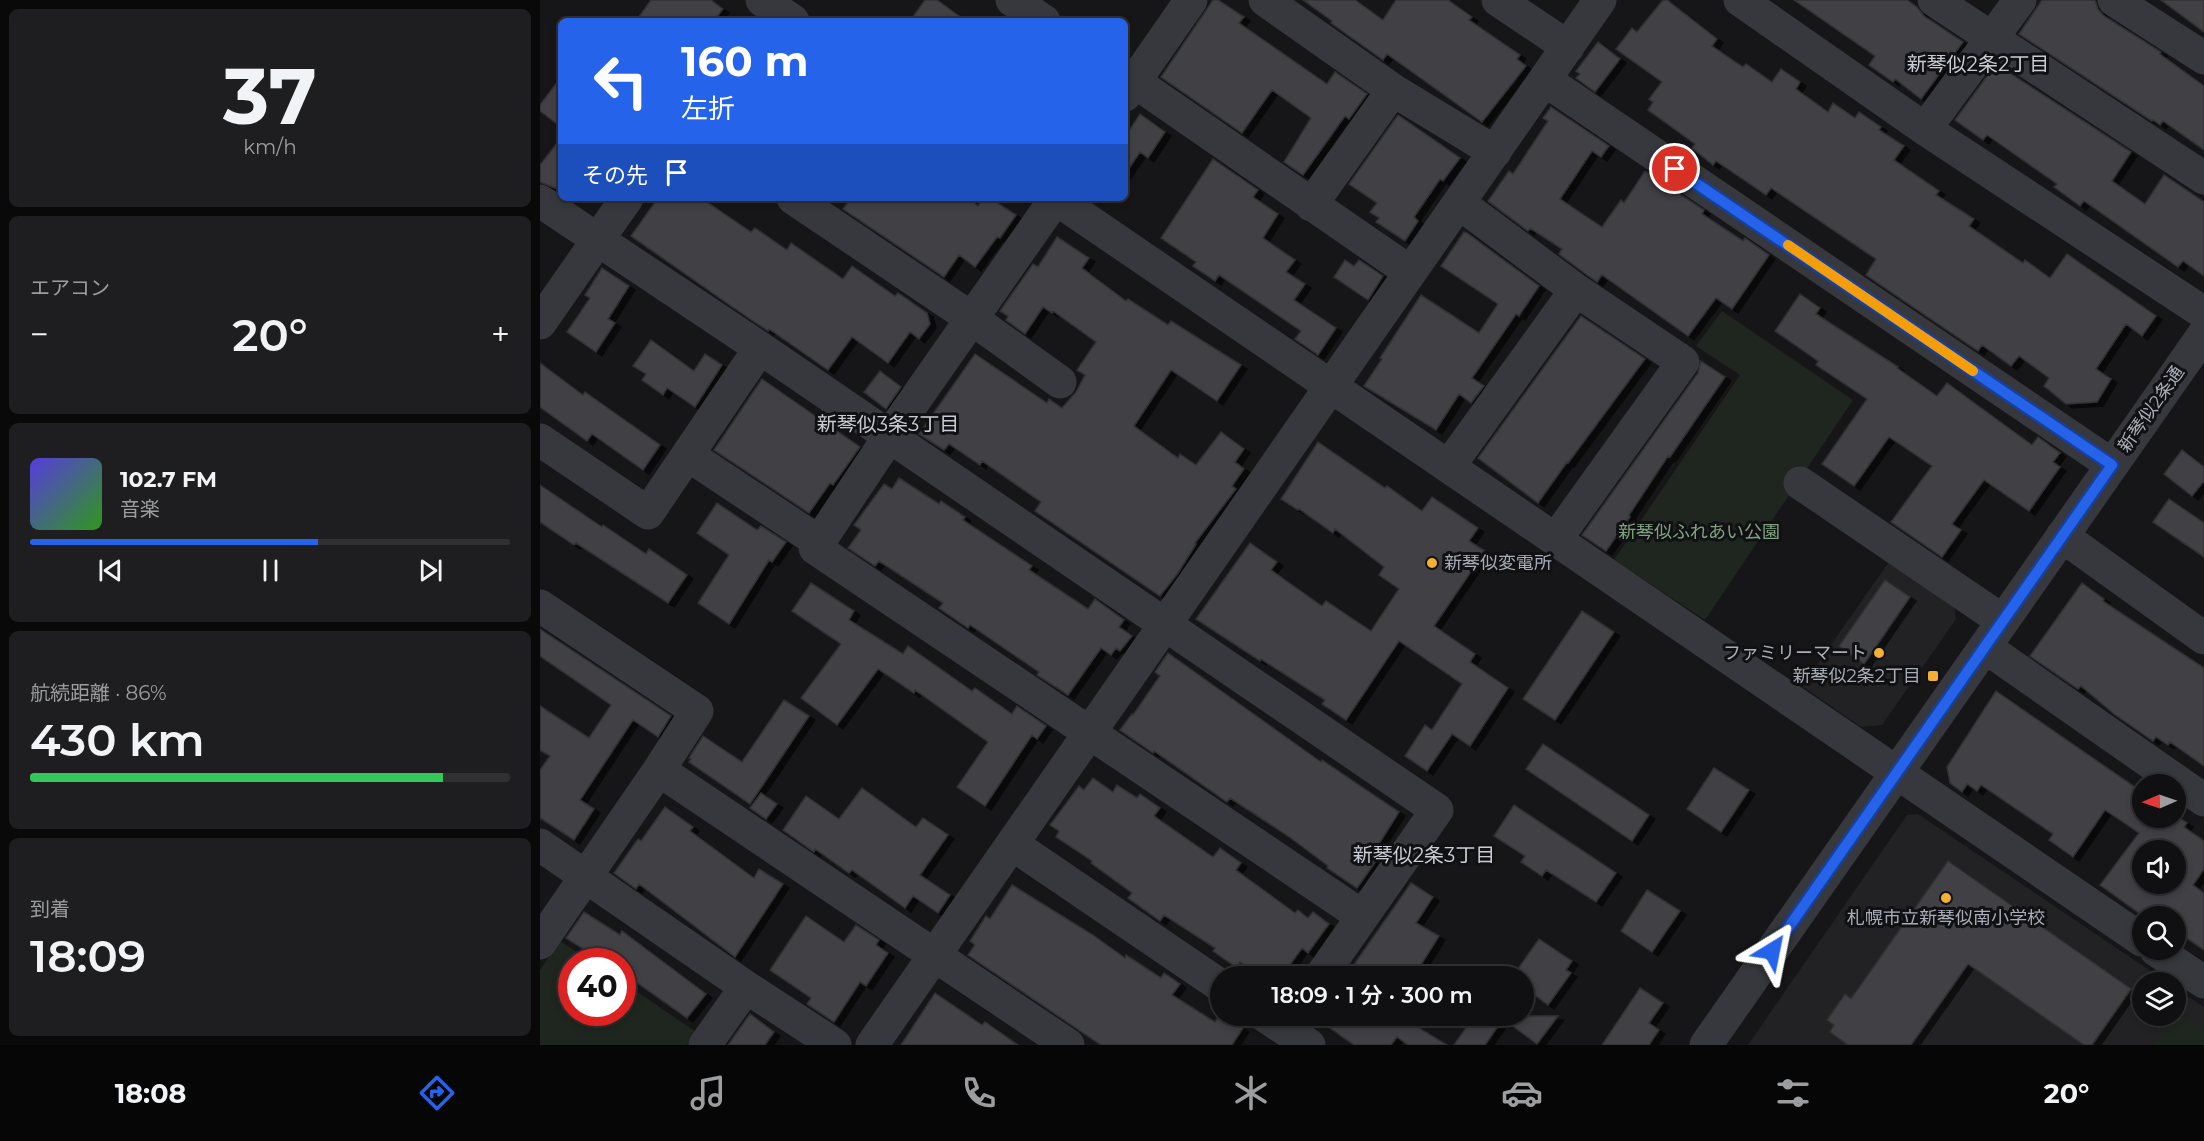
<!DOCTYPE html>
<html lang="ja">
<meta charset="utf-8">
<style>
body{margin:0;font-family:Montserrat,"Noto Sans JP",sans-serif;background:#1e1e20;color:#f1f3f6;height:100vh;display:flex;flex-direction:column;font-size:22px;white-space:nowrap}
*{box-sizing:border-box;margin:0}
p{font-size:20px;color:#9c9d9f}
.icon{flex:none;width:33px;height:33px;fill:none;stroke:currentColor;stroke-width:2;stroke-linecap:round;stroke-linejoin:round}
.map{position:relative;flex:1;overflow:hidden}
.drawer{display:flex;flex-direction:column;gap:9px;padding:9px;background:#09090a;width:540px}
.drawer>*{flex:none}
.banner{position:absolute;left:18px;top:18px;width:570px;height:183px;border-radius:9px;box-shadow:0 3px 9px #0003,0 0 0 2px #303032;background:#2563eb;color:#fff;overflow:hidden}
.needle{width:39px;rotate:268deg}
.buttons{position:absolute;left:1592px;top:774px;display:grid;gap:12px}
.buttons a{display:grid;place-items:center;width:54px;height:54px;border-radius:50%;background:#101012;box-shadow:0 3px 9px #0003,0 0 0 2px #303032;font-size:30px}
.speed{position:absolute;left:18px;top:948px;display:flex;gap:12px;font-size:30px;font-weight:700;text-align:center}
.speed>*{display:grid;place-content:center;width:78px;height:78px;border-radius:50%;background:#101012;box-shadow:0 3px 9px #0003,0 0 0 2px #303032;line-height:1}
.speed .limit{border:9px solid #d22;background:#fff;color:#111}
.pin{position:absolute;display:grid;place-items:center;width:51px;height:51px;color:#fff;margin:-26px;border:3px solid #fff;border-radius:50%;box-shadow:0 2px 6px #0007}
.me{position:absolute;width:66px;margin:-33px;rotate:35deg;stroke-linejoin:round;filter:drop-shadow(0 0 4px #0008)}
.turn{display:flex;align-items:center;gap:21px;height:126px;padding:0 24px;font-size:27px}
.turn .icon{width:78px;height:78px;stroke-width:2.5}
.turn b{display:block;font-size:42px;line-height:51px}
.then{display:flex;align-items:center;height:57px;padding:0 24px;background:#0003;gap:12px;font-size:22px}
.big{font-size:45px;font-weight:600;line-height:1.1}
.drawer .widget{flex:1;display:flex;flex-direction:column;justify-content:center;gap:9px;min-width:0;padding:0 21px;border-radius:9px;background:#1e1e20}
.drawer .dial{align-items:center;gap:0}
.dial b{font-size:78px;line-height:1}
.song{display:flex;align-items:center;gap:18px}
.cover{width:72px;height:72px;border-radius:9px;background:linear-gradient(135deg,hsl(250 70% 55%),hsl(110 70% 35%))}
.played{height:6px;border-radius:3px;background:linear-gradient(90deg,#2563eb 60%,#303032 60%)}
.keys{display:flex;justify-content:space-around;direction:ltr}
.heat{display:flex;justify-content:space-between;align-items:center;font-size:33px;direction:ltr}
.charge{height:9px;border-radius:4px;background:linear-gradient(90deg,#34c759 86%,#303032 0)}
.trip{position:absolute;left:670px;top:966px;width:324px;height:60px;border-radius:30px;background:#101012;box-shadow:0 3px 9px #0003,0 0 0 2px #303032;font-weight:600;line-height:60px;text-align:center}
.tab-bar{display:flex;height:96px;justify-content:space-around;align-items:center;background:#060607;color:#9c9d9f}
.tab-bar .icon{width:42px;height:42px}
.tab-bar .current{color:#2563eb}
.tab-bar b{font-size:27px;color:#f1f3f6}
main{display:flex;flex:1;min-height:0}
.map>svg:first-child{display:block}
</style>
<main>
<section class="drawer">
<div class="widget dial"><b>37</b><p>km/h</p></div>
<div class="widget"><p>エアコン</p>
<div class="heat"><a>−</a><b class="big">20°</b><a>+</a></div>
</div>
<div class="widget">
<div class="song"><i class="cover"></i><div><b>102.7 FM</b><p>音楽</p></div></div>
<div class="played"></div>
<div class="keys"><svg class="icon" aria-label="previous" viewBox="0 0 24 24"><path d="M18 5L8 12l10 7zM5 5v14"/></svg><svg class="icon" aria-label="pause" viewBox="0 0 24 24"><path d="M8 5v14M16 5v14"/></svg><svg class="icon" aria-label="next" viewBox="0 0 24 24"><path d="M6 5l10 7-10 7zM19 5v14"/></svg></div>
</div>
<div class="widget"><p>航続距離 · 86%</p><b class="big">430 km</b><div class="charge"></div></div>
<div class="widget"><p>到着</p><b class="big">18:09</b></div>
</section>
<div class="map">
<svg width="1664" height="1045" viewBox="0 0 1664 1045">
<defs>
<filter id="shadow"><feDropShadow dx="6" dy="4" stdDeviation="0" flood-color="#0009"/></filter>
</defs>
<rect width="100%" height="100%" fill="#161618"/>
<path fill="#222225" d="M 1349,562 L 1414,605 L 1416,619 L 1342,725 L 1321,727 L 1262,686 Z
M 1378,814 L 1627,982 L 1602,982 L 1602,1016 L 1635,1016 L 1635,988 L 1664,1007 L 1664,1045 L 1208,1045 L 1367,815 Z"/>
<path fill="#1e261f" d="M 1182,311 L 1313,400 L 1165,620 L 1074,560 L 1200,375 L 1156,346 Z
M 20,941 L 51,961 L 32,962 L 32,1012 L 82,1012 L 83,982 L 156,1032 L 147,1045 L 0,1045 L 0,970 Z
M 1636,1011 L 1664,1030 L 1664,1045 L 1612,1045 L 1632,1016 L 1635,1016 Z"/>
<path fill="#404145" stroke="#303034" stroke-width="1.5" fill-rule="evenodd" filter="url(#shadow)" d="M 111,0 L 171,0 L 183,9 L 174,21 L 96,21 Z
M 385,0 L 397,0 L 426,21 L 370,21 Z
M 673,0 L 678,0 L 704,17 L 699,23 L 787,84 L 795,72 L 827,94 L 809,119 L 805,116 L 763,175 L 744,162 L 771,118 L 732,90 L 702,133 L 621,77 Z
M 763,0 L 815,0 L 843,20 L 856,0 L 908,0 L 932,17 L 929,20 L 980,55 L 977,59 L 986,66 L 942,122 L 847,54 L 843,60 L 791,23 L 792,21 Z
M 1123,0 L 1127,0 L 1177,39 L 1172,46 L 1203,67 L 1206,64 L 1232,82 L 1241,69 L 1260,82 L 1256,89 L 1288,112 L 1293,103 L 1315,118 L 1319,112 L 1341,127 L 1339,130 L 1364,146 L 1354,160 L 1399,191 L 1396,195 L 1434,219 L 1429,226 L 1483,263 L 1485,260 L 1510,278 L 1527,254 L 1616,316 L 1602,336 L 1586,324 L 1556,369 L 1571,379 L 1557,402 L 1526,404 L 1504,386 L 1509,378 L 1479,356 L 1471,366 L 1442,345 L 1438,351 L 1326,275 L 1336,259 L 1231,188 L 1226,195 L 1176,161 L 1173,165 L 1152,148 L 1155,144 L 1108,110 L 1113,102 L 1109,99 L 1122,82 L 1076,49 L 1092,28 L 1097,32 Z
M 1254,0 L 1367,0 L 1377,7 L 1384,16 L 1423,42 L 1381,99 L 1355,79 L 1353,82 L 1329,65 L 1335,56 Z
M 1502,0 L 1555,0 L 1558,9 L 1564,16 L 1621,52 L 1620,54 L 1664,86 L 1664,150 L 1623,121 L 1620,125 L 1613,120 L 1612,121 L 1479,34 Z
M 1621,0 L 1664,0 L 1664,32 Z
M 1058,42 L 1080,59 L 1055,92 L 1036,78 L 1040,74 L 1036,71 Z
M 1456,64 L 1591,152 L 1572,181 L 1605,204 L 1624,175 L 1664,202 L 1664,276 L 1643,261 L 1638,267 L 1544,201 L 1540,206 L 1514,187 L 1517,184 L 1447,135 L 1443,140 L 1415,120 Z
M 21,77 L 21,127 L 0,111 L 0,105 Z
M 1011,107 L 1069,146 L 1061,157 L 1052,151 L 1020,199 L 1062,227 L 1081,200 L 1084,203 L 1105,171 L 1164,210 L 1162,214 L 1203,241 L 1205,238 L 1229,255 L 1192,309 L 1176,298 L 1148,336 L 1062,275 L 1057,282 L 1047,275 L 1019,254 L 1022,249 L 990,228 L 988,231 L 948,201 L 969,171 L 973,174 L 1008,121 L 1003,118 Z
M 600,114 L 625,132 L 608,158 L 600,152 L 585,174 L 585,137 Z
M 858,115 L 920,158 L 903,181 L 900,179 L 874,217 L 878,221 L 865,241 L 836,222 L 839,218 L 830,212 L 837,203 L 809,184 Z
M 21,138 L 21,181 L 15,188 L 0,182 L 0,165 Z
M 673,159 L 718,190 L 713,197 L 738,214 L 723,238 L 755,260 L 746,272 L 765,284 L 754,300 L 796,328 L 778,355 L 755,339 L 761,331 L 679,275 L 675,281 L 653,266 L 656,262 L 621,238 Z
M 118,198 L 161,198 L 211,232 L 215,228 L 247,250 L 251,243 L 303,279 L 312,266 L 355,296 L 358,293 L 387,313 L 390,324 L 379,339 L 370,332 L 348,363 L 312,337 L 288,370 L 229,329 L 228,331 L 191,306 L 91,236 Z
M 311,198 L 427,198 L 438,206 L 443,198 L 450,198 L 476,215 L 460,238 L 457,237 L 435,267 L 419,255 L 404,277 L 303,209 Z
M 924,232 L 927,233 L 999,286 L 979,316 L 976,314 L 932,378 L 944,386 L 931,403 L 919,394 L 896,430 L 824,386 L 842,359 L 840,358 L 881,295 L 939,333 L 958,304 L 901,266 Z
M 517,237 L 549,258 L 542,268 L 586,301 L 588,299 L 628,325 L 631,321 L 701,365 L 677,401 L 631,370 L 594,426 L 638,458 L 640,454 L 656,465 L 681,432 L 704,449 L 695,462 L 704,469 L 692,486 L 696,489 L 655,543 L 656,544 L 638,573 L 620,596 L 495,511 L 501,502 L 442,461 L 440,465 L 409,444 L 404,450 L 379,434 L 435,354 L 507,403 L 509,399 L 522,408 L 536,392 L 545,375 L 537,370 L 556,342 L 513,311 L 512,313 L 503,307 L 485,334 L 466,320 L 468,316 L 460,311 L 493,264 L 498,267 Z
M 805,260 L 814,266 L 819,260 L 843,276 L 828,300 L 794,277 Z
M 62,268 L 89,286 L 68,319 L 75,323 L 56,352 L 27,332 L 50,298 L 45,295 Z
M 1260,294 L 1280,308 L 1276,314 L 1358,367 L 1357,368 L 1397,396 L 1407,383 L 1492,445 L 1498,437 L 1520,453 L 1513,462 L 1520,467 L 1489,511 L 1444,480 L 1412,524 L 1421,530 L 1402,557 L 1351,522 L 1392,466 L 1349,437 L 1314,486 L 1282,464 L 1327,399 L 1276,365 L 1278,361 L 1235,331 Z
M 1041,316 L 1105,359 L 1028,463 L 1027,462 L 998,503 L 938,458 Z
M 111,340 L 154,371 L 165,354 L 182,365 L 155,407 L 127,388 L 123,395 L 102,380 L 106,374 L 93,366 Z
M 1161,361 L 1185,377 L 1130,457 L 1128,456 L 1089,515 L 1090,517 L 1066,551 L 1042,535 L 1158,373 Z
M 0,363 L 43,395 L 45,392 L 120,445 L 103,470 L 52,434 L 47,441 L 0,407 Z
M 340,371 L 361,387 L 346,409 L 324,392 Z
M 222,379 L 320,447 L 293,485 L 290,483 L 269,513 L 174,450 Z
M 778,442 L 845,488 L 847,486 L 882,511 L 892,497 L 938,528 L 929,541 L 945,551 L 894,626 L 935,654 L 930,662 L 968,688 L 930,746 L 912,734 L 887,771 L 865,756 L 885,725 L 892,730 L 922,684 L 859,641 L 806,720 L 782,704 L 785,700 L 721,659 L 720,661 L 656,619 L 710,543 L 737,562 L 731,570 L 782,606 L 786,601 L 831,631 L 859,589 L 839,575 L 844,567 L 795,529 L 793,533 L 759,509 L 758,510 L 741,499 Z
M 1642,450 L 1664,467 L 1664,481 L 1652,496 L 1624,474 Z
M 359,478 L 399,504 L 401,501 L 425,517 L 423,520 L 492,566 L 489,570 L 548,609 L 555,599 L 584,620 L 579,627 L 592,636 L 580,651 L 576,648 L 571,655 L 561,648 L 528,695 L 497,675 L 499,672 L 430,625 L 428,628 L 399,608 L 403,603 L 339,561 L 335,566 L 308,548 L 321,530 L 314,525 L 344,484 L 352,489 Z
M 0,485 L 62,527 L 63,525 L 106,554 L 109,549 L 147,575 L 128,603 L 36,543 L 34,545 L 0,522 Z
M 1629,499 L 1664,523 L 1664,557 L 1613,522 Z
M 177,503 L 217,530 L 221,526 L 246,542 L 232,562 L 229,560 L 189,624 L 158,603 L 189,555 L 157,533 Z
M 1345,580 L 1370,597 L 1324,664 L 1299,646 Z
M 271,583 L 314,611 L 309,620 L 363,654 L 368,646 L 432,691 L 435,688 L 472,714 L 477,706 L 506,726 L 497,739 L 492,735 L 445,806 L 417,787 L 448,742 L 375,690 L 374,693 L 338,669 L 297,725 L 261,698 L 301,644 L 252,611 Z
M 1542,583 L 1564,599 L 1563,601 L 1664,668 L 1664,766 L 1630,742 L 1628,745 L 1616,737 L 1613,741 L 1574,714 L 1541,686 L 1538,689 L 1490,656 Z
M 1042,611 L 1074,632 L 1015,720 L 983,699 Z
M 0,629 L 131,716 L 118,737 L 93,720 L 40,800 L 54,809 L 34,840 L 0,818 L 0,770 L 10,756 L 0,750 L 0,706 L 49,738 L 71,705 L 0,656 Z
M 628,653 L 781,762 L 782,760 L 859,812 L 830,858 L 836,861 L 817,888 L 787,868 L 788,866 L 748,836 L 690,798 L 687,802 L 614,751 L 613,753 L 580,730 L 592,714 L 593,715 L 620,676 L 615,672 Z
M 1456,691 L 1602,792 L 1602,818 L 1635,818 L 1635,815 L 1647,823 L 1644,827 L 1664,841 L 1664,869 L 1653,885 L 1664,893 L 1664,950 L 1635,930 L 1635,916 L 1603,916 L 1560,885 L 1599,833 L 1565,810 L 1533,857 L 1509,840 L 1513,834 L 1441,785 L 1437,791 L 1427,784 L 1422,792 L 1410,783 L 1407,767 ZM 1602,850 L 1635,850 L 1635,884 L 1602,884 Z
M 244,700 L 269,716 L 210,804 L 149,762 L 151,759 L 149,758 L 163,736 L 202,762 Z
M 1003,744 L 1109,815 L 1092,841 L 986,769 Z
M 1174,768 L 1209,790 L 1181,832 L 1147,809 Z
M 553,778 L 573,792 L 577,785 L 597,798 L 600,794 L 620,808 L 614,816 L 673,857 L 680,848 L 701,863 L 696,870 L 755,913 L 758,910 L 768,918 L 773,912 L 789,924 L 768,953 L 762,948 L 742,976 L 721,976 L 700,962 L 697,968 L 673,951 L 675,948 L 624,915 L 620,921 L 588,898 L 592,893 L 551,863 L 552,861 L 516,837 L 519,831 L 510,825 L 539,786 L 544,790 Z
M 322,788 L 376,827 L 383,818 L 408,835 L 380,875 L 410,895 L 398,913 L 373,896 L 365,908 L 312,870 L 309,873 L 275,849 L 274,852 L 243,830 L 266,796 L 299,819 Z
M 221,793 L 237,804 L 226,819 L 210,808 Z
M 974,805 L 1076,873 L 1056,902 L 1006,870 L 1002,876 L 981,862 L 985,856 L 954,836 Z
M 125,807 L 153,827 L 150,831 L 214,878 L 219,869 L 243,884 L 195,957 L 99,884 L 96,889 L 74,873 L 98,839 L 101,841 Z
M 1408,861 L 1591,989 L 1552,1045 L 1544,1045 L 1428,964 L 1371,1045 L 1308,1045 L 1290,1032 L 1294,1025 L 1287,1020 L 1305,994 L 1311,999 Z
M 871,883 L 893,897 L 876,923 L 899,936 L 874,976 L 806,976 Z
M 472,885 L 553,935 L 585,958 L 586,955 L 621,978 L 624,973 L 640,984 L 632,995 L 675,1022 L 680,1014 L 703,1028 L 692,1045 L 561,1045 L 428,955 L 435,945 L 430,941 L 446,916 L 450,919 Z
M 1107,890 L 1140,911 L 1112,952 L 1081,931 Z
M 44,912 L 80,935 L 82,931 L 166,994 L 147,1018 L 82,972 L 82,962 L 64,962 L 26,938 Z
M 266,916 L 304,942 L 316,925 L 339,940 L 336,945 L 348,953 L 326,986 L 320,982 L 294,1022 L 267,1004 L 271,998 L 230,970 Z
M 999,939 L 1032,961 L 1026,970 L 1031,973 L 1008,1005 L 984,987 L 984,976 L 973,976 Z
M 1100,988 L 1123,1003 L 1109,1023 L 1119,1030 L 1109,1045 L 1062,1045 Z
M 395,993 L 442,1025 L 445,1022 L 478,1045 L 361,1045 Z
M 210,1014 L 234,1032 L 225,1045 L 188,1045 Z
M 773,1016 L 881,1016 L 874,1025 L 907,1045 L 868,1045 L 857,1037 L 851,1045 L 814,1045 Z
M 934,1016 L 1018,1016 L 997,1044 L 963,1019 L 945,1045 L 914,1045 Z"/>
<g fill="none" stroke-linecap="round" stroke-linejoin="round">
<path stroke="#37383d" stroke-width="33" d="M 222,0 L 253,21
M 472,0 L 504,21
M 725,0 L 853,90 L 955,152
M 958,0 L 1028,47
M 1200,0 L 1385,129 L 1664,313
M 1394,0 L 1664,178
M 1574,0 L 1664,58
M 585,75 L 870,272
M 1005,80 L 1572,465
M 585,95 L 651,0
M 1385,129 L 1480,0
M 253,198 L 431,318 L 520,382
M 515,198 L 1602,940
M 516,198 L 349,437 L 275,548 L 822,916
M 0,201 L 220,348 L 897,810 L 781,976
M 919,203 L 1036,290 L 1143,362 L 1016,539
M 771,205 L 853,90
M 0,323 L 87,198
M 0,440 L 108,513 L 220,348
M 148,455 L 279,542
M 909,466 L 1036,290
M 1260,483 L 1463,621
M 1522,536 L 1664,638
M 0,606 L 157,711 L 119,770
M 1445,647 L 1664,800
M 472,844 L 681,986
M 0,845 L 206,987 L 295,1045
M 0,943 L 119,770 L 528,1045
M 1616,950 L 1664,982
M 725,1016 L 769,1045
M 165,1045 L 206,987
M 332,1045 L 1060,0
M 1166,1045 L 1664,334"/>
</g>
<g fill="none" stroke-linecap="round" stroke-linejoin="round">
<g stroke="#184099" stroke-width="15">
<path id="route" d="M 1135,169 L 1572,465 L 1232,951"/>
</g>
<use href="#route" stroke="#2563eb" stroke-width="10"/>
<path stroke="#f59e0b" stroke-width="10" d="M 1248,245 L 1433,371"/>
</g>
<g fill="#f2b134" stroke="#111113" stroke-width="2">
<circle cx="892" cy="563" r="6"/>
<circle cx="1339" cy="653" r="6"/>
<rect x="1387" y="670" width="12" height="12" rx="3"/>
<circle cx="1406" cy="898" r="6"/>
</g>
<g text-anchor="middle" stroke-width="6" stroke-linejoin="round" paint-order="stroke">
<g font-size="18" fill="#a8adb8" stroke="#111113">
<text transform="translate(1611 409) rotate(-55)" y="6">新琴似2条通</text>
</g>
<g font-size="18" fill="#7fa381" stroke="#111113">
<text x="1159" y="538">新琴似ふれあい公園</text>
</g>
<g font-size="18" fill="#a8adb8" stroke="#111113" text-anchor="end">
<text x="904" y="569" text-anchor="start">新琴似変電所</text>
<text x="1327" y="659">ファミリーマート</text>
<text x="1381" y="682">新琴似2条2丁目</text>
<text x="1406" y="924" text-anchor="middle">札幌市立新琴似南小学校</text>
</g>
<g font-size="20" fill="#c9ccd4" stroke="#111113">
<text x="1438" y="71">新琴似2条2丁目</text>
<text x="348" y="431">新琴似3条3丁目</text>
<text x="884" y="862">新琴似2条3丁目</text>
</g>
</g>
</svg>
<div class="buttons">
<a><svg class="needle" viewBox="-14 -14 28 28"><path d="M0-13l5 13h-10z" fill="#e53935"/><path d="M0 13l5-13h-10z" fill="#9c9d9f"/></svg></a>
<a><svg class="icon" aria-label="sound" viewBox="0 0 24 24"><path d="M4 9h4l5-4v14l-5-4H4zM17 9q2 3 0 6"/></svg></a>
<a><svg class="icon" aria-label="search" viewBox="0 0 24 24"><circle cx="10" cy="10" r="6"/><path d="M15 15l6 6"/></svg></a>
<a><svg class="icon" aria-label="layers" viewBox="0 0 24 24"><path d="M12 4l9 5-9 5-9-5zM3 14l9 5 9-5"/></svg></a>
</div>
<div class="speed"><div class="limit">40</div></div>
<div class="pin" style="left:1135px;top:169px;background:#d93025"><svg class="icon" aria-label="arrive" viewBox="0 0 24 24"><path d="M6 21V4h12l-3 4 3 4H6"/></svg></div>
<svg class="me" style="left:1232px;top:951px" viewBox="-20 -20 40 40"><path d="M0-17L14 15 0 8-14 15z" fill="#2563eb" stroke="#fff" stroke-width="4"/></svg>
<div class="trip">18:09 · 1 分 · 300 m</div>
<div class="banner">
<div class="turn"><svg class="icon" aria-label="left" viewBox="0 0 24 24"><path d="M17 20v-9H6M10 6l-5 5 5 5"/></svg><div><b>160 m</b>左折</div></div>
<div class="then">その先<svg class="icon" aria-label="arrive" viewBox="0 0 24 24"><path d="M6 21V4h12l-3 4 3 4H6"/></svg></div>
</div>
</div>
</main>
<nav class="tab-bar">
<b>18:08</b>
<svg class="icon current" aria-label="directions" viewBox="0 0 24 24"><path d="M12 3l9 9-9 9-9-9zM9 14v-3h6M13 9l2 2-2 2"/></svg>
<svg class="icon" aria-label="music" viewBox="0 0 24 24"><path d="M9 18V5l10-2v13"/><circle cx="6" cy="18" r="3"/><circle cx="16" cy="16" r="3"/></svg>
<svg class="icon" aria-label="phone" viewBox="0 0 24 24"><path d="M5 4h4l2 5-3 2q2 4 5 5l2-3 5 2v4C11 20 4 13 5 4z"/></svg>
<svg class="icon" aria-label="climate" viewBox="0 0 24 24"><path d="M12 3v18M4 7l16 10M4 17L20 7"/></svg>
<svg class="icon" aria-label="car" viewBox="0 0 24 24"><path d="M5 17H2v-5l4-1 3-4h7l3 4 3 1v5h-3M9 17h6M6 11h13"/><circle cx="7" cy="17" r="2"/><circle cx="17" cy="17" r="2"/></svg>
<svg class="icon" aria-label="filters" viewBox="0 0 24 24"><path d="M4 7h16M4 17h16"/><circle cx="9" cy="7" r="2"/><circle cx="15" cy="17" r="2"/></svg>
<b>20°</b>
</nav>
